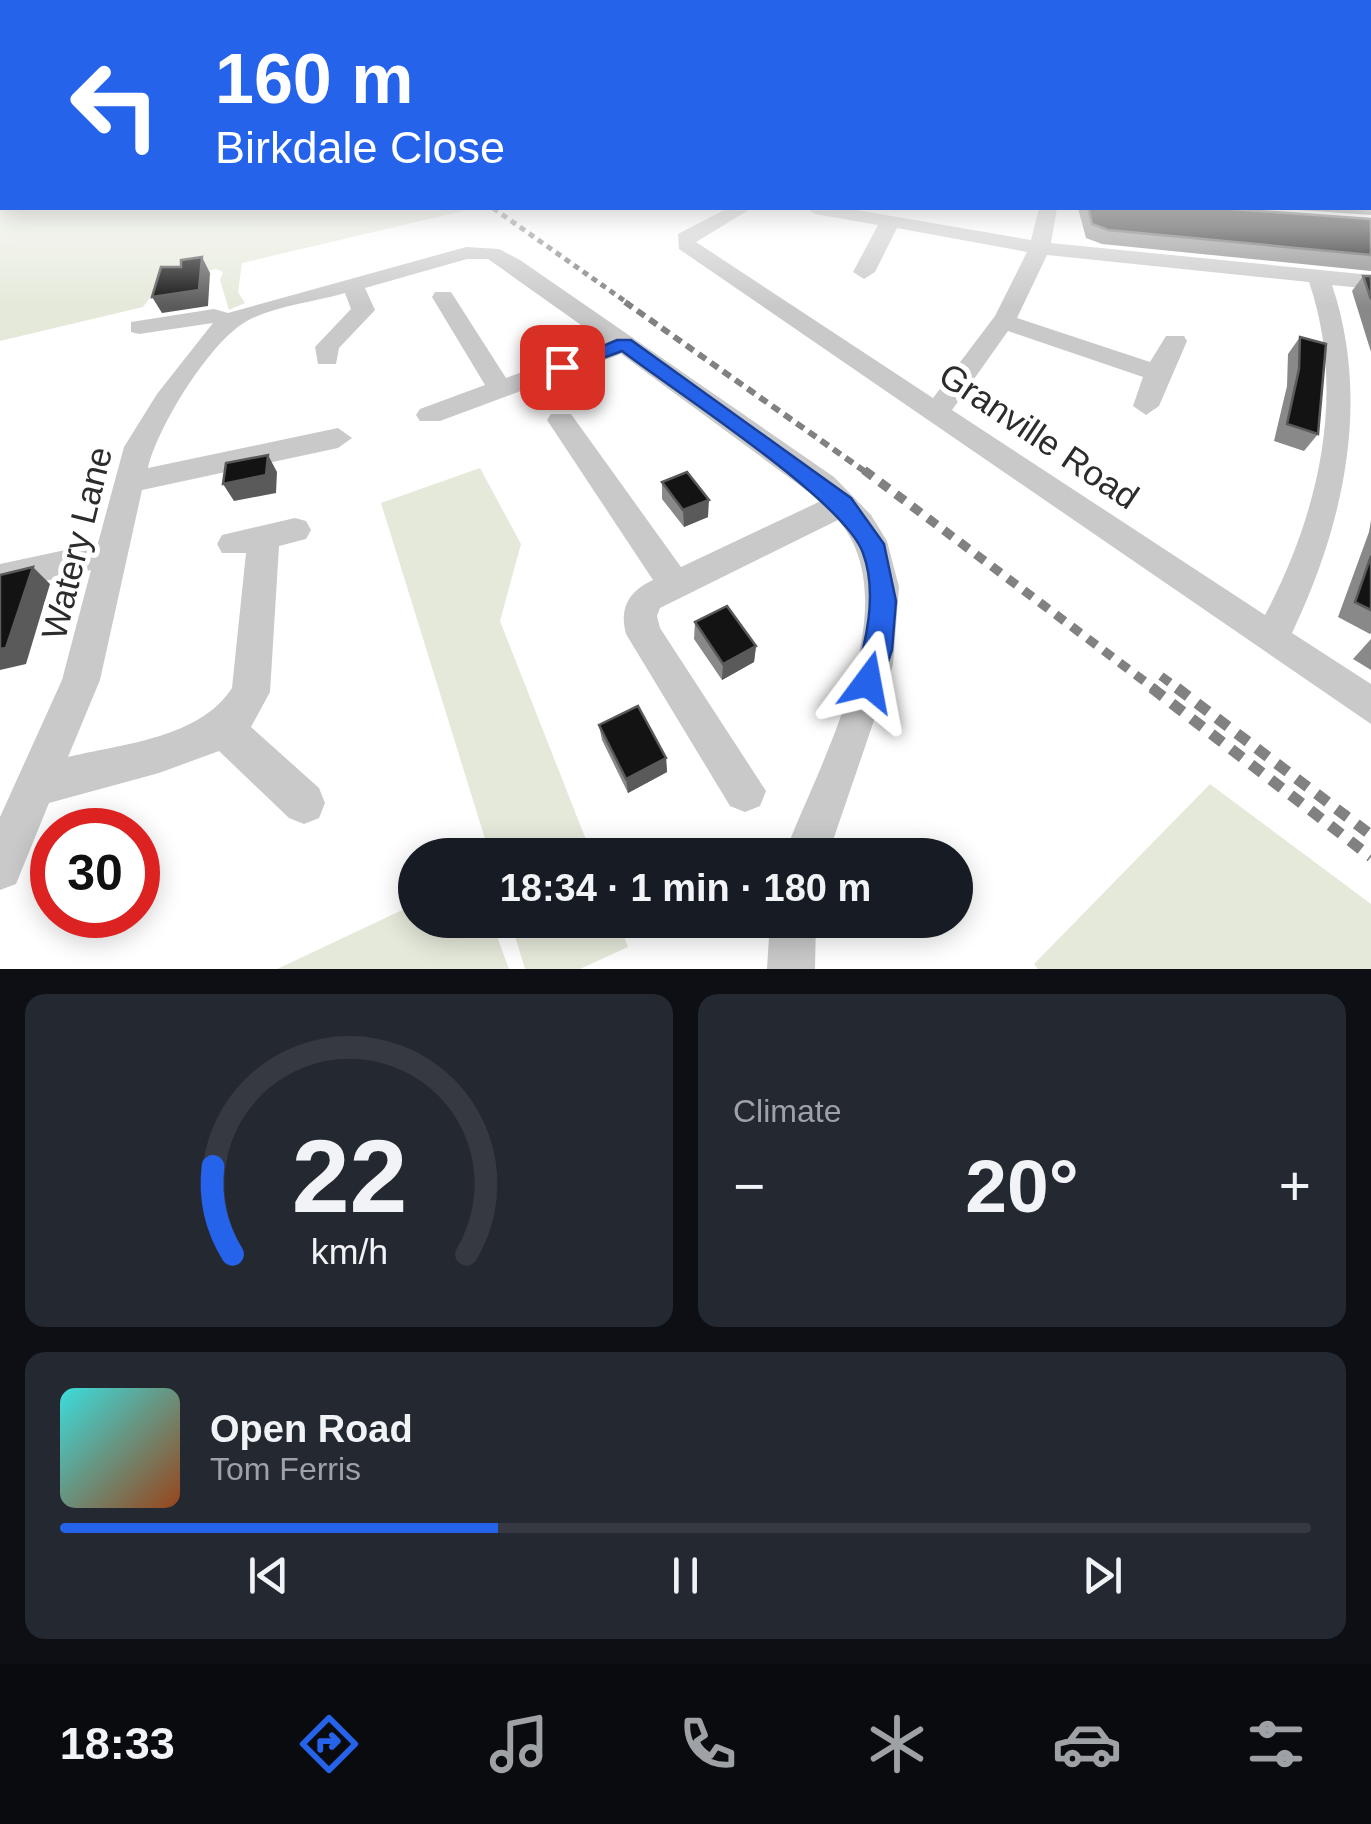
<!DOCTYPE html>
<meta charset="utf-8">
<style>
body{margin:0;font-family:Helvetica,sans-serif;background:#242831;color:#f1f3f6;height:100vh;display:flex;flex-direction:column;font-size:38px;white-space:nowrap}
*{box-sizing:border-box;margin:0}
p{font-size:32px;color:#9ea1a6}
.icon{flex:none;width:55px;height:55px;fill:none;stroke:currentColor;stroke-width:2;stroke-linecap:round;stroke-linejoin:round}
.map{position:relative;height:969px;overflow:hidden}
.drawer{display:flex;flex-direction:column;gap:25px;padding:25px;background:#0d0f14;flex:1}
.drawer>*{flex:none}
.banner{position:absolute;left:0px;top:0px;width:1372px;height:210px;box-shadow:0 5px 25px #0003;background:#2563eb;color:#fff;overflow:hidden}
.speed{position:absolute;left:30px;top:808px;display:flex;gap:20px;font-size:50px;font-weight:700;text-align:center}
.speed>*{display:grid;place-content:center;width:130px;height:130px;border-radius:50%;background:#171b24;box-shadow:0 5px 25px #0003;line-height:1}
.speed .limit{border:15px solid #d22;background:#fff;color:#111}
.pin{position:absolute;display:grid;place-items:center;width:85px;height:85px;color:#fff;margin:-42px;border-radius:20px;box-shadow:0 5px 15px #0006}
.me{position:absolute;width:110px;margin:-55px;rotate:13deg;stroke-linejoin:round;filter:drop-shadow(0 0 8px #0008)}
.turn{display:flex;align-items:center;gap:35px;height:210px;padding:0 50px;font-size:45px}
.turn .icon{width:130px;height:130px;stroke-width:2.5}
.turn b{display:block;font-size:70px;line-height:85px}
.big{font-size:75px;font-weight:700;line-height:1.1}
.drawer .card{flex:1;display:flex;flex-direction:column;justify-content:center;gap:15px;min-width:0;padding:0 35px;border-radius:20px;background:#242831}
.drawer .dial{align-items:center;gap:0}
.dial svg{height:260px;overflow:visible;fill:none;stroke:#363941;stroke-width:7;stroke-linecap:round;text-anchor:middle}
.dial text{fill:#f1f3f6;stroke:none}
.song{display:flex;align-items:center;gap:30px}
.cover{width:120px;height:120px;border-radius:15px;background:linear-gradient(135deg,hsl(180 70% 55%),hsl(20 70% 35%))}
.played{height:10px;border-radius:5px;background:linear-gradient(90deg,#2563eb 35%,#363941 35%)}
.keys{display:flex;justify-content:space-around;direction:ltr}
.heat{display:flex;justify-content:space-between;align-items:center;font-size:55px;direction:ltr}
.drawer .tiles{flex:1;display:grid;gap:25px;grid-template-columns:1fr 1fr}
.card:last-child{grid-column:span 2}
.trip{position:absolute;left:398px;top:838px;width:575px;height:100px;border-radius:50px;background:#171b24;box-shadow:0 5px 25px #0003;font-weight:700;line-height:100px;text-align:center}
.tabs{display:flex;height:160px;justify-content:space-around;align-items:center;background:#090b0e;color:#9ea1a6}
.tabs .icon{width:70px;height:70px}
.tabs .active{color:#2563eb}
.tabs b{font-size:45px;color:#f1f3f6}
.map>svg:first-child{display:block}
</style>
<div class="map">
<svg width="1371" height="969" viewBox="0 0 1371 969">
<rect width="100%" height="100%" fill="#fff"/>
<path fill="#e5e9da" d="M 0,172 L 2,208 L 471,209 L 242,263 L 238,292 L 245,303 L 229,310 L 220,280 L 223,272 L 216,269 L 162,281 L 143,307 L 0,341 Z
M 480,468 L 521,544 L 500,621 L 592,855 L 490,855 L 381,503 Z
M 1210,784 L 1371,904 L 1371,969 L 1038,969 L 1034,964 Z
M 415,904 L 415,920 L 491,920 L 509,969 L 277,969 Z
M 510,920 L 618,920 L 628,947 L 580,969 L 525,969 Z"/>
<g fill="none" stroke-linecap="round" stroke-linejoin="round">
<path fill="#c9c9c9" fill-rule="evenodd" d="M 728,208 L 752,208 L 696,242 L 933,398 L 995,316 L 1027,252 L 897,228 L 875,272 L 864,279 L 853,272 L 878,225 L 815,214 L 806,208 L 845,208 L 1031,240 L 1039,208 L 1057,208 L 1051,243 L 1371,275 L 1371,289 L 1332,285 C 1371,401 1344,524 1292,633 L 1371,684 L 1371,724 L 679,249 L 678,234 ZM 1047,255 L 1309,282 C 1347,393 1319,513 1265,615 L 952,410 L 1008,331 L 1143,377 L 1133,406 L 1146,415 L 1159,406 L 1187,341 L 1184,336 L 1166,336 L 1150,362 L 1017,318 Z
M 466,247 L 499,249 L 520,260 L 834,477 L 871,515 L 887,541 L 899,587 L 893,665 L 828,855 L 784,855 C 817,767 911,605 838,520 L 660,608 L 657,616 L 660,628 L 766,791 L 760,806 L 745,812 L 730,806 L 626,634 C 619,608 629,591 653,580 L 547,420 L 551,414 L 571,414 L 681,567 L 821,501 L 621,354 L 440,421 L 420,421 L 416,415 L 420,409 L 485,385 L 432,297 L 435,292 L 451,292 L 506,378 L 605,342 L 488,259 L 467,259 L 365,288 L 375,310 L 339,348 L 336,364 L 318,364 L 315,347 L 351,309 L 345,293 C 314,302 274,306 247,321 C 210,341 157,428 148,468 L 338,428 L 352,438 L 338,448 L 142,490 L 100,680 L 68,757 C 122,744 200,738 232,688 L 246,553 L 222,553 L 217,544 L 222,535 L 295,518 L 306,521 L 311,530 L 306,539 L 279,546 L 270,692 L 251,727 L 319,788 L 325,803 L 319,818 L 304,824 L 289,818 L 219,751 L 159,773 L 49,803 L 16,884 L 0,890 L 0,817 L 62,680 L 91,570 L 0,592 L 0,564 L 98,543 L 124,447 L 157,394 L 213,323 L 139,334 L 131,332 L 131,322 L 214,309 L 228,313 Z
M 770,920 L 816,920 L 815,969 L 767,969 Z"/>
<path stroke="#818181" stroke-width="5" stroke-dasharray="6 5" stroke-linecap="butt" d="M 493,208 L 629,304"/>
<path stroke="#818181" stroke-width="6" stroke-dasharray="9 6" stroke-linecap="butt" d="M 625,302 L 867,473"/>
<path stroke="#818181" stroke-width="9" stroke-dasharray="11 9" stroke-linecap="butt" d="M 864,470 L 1156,690
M 1161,676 L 1180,690"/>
<path stroke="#818181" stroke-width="11" stroke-dasharray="14 11" stroke-linecap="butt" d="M 1152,688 L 1371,857
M 1177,688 L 1371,835"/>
</g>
<path fill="#898989" d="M 1370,172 L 1371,215 L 1272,208 L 1370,208 Z
M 1078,208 L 1218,208 L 1371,219 L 1371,271 L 1102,244 L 1086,238 Z
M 1363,276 L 1371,276 L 1371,352 L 1352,291 Z
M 1300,337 L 1318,434 L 1304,451 L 1274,441 L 1287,386 L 1288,354 Z
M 662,482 L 708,517 L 684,527 L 662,499 Z
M 1371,520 L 1371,633 L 1370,634 L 1338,617 L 1369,532 Z
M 695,622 L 756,646 L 754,662 L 722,680 L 694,639 Z
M 1371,639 L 1371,670 L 1353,659 Z
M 599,725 L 666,758 L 667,772 L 628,793 L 602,740 Z"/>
<path fill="#5a5a5a" d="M 202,257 L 210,273 L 208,306 L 162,313 L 152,297 Z
M 268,455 L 277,472 L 276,493 L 234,501 L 223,484 Z
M 709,500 L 708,517 L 684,527 L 683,510 Z
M 33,567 L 50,584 L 26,664 L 0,670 L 0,649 Z
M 756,646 L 754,662 L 722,680 L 723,664 Z
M 666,758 L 667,772 L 628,793 L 626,779 Z"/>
<path fill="#131313" stroke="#5a5a5a" stroke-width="2.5" d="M 1088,208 L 1218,208 L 1371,219 L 1371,255 L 1108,230 L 1092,224 Z
M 202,257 L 199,290 L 152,297 L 161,267 L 181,267 L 181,260 Z
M 1363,276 L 1371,276 L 1371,299 Z
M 1300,337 L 1326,344 L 1318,434 L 1287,424 L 1299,369 Z
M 268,455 L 266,475 L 223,484 L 226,463 Z
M 687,472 L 709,500 L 683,510 L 662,482 Z
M 1371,556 L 1371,610 L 1355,602 Z
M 33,567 L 6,648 L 0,649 L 0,575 Z
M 727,606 L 756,646 L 723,664 L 695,622 Z
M 638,706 L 666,758 L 626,779 L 599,725 Z"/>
<linearGradient id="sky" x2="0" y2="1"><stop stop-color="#9bc6e8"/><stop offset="0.56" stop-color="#fff"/><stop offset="1" stop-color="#fff" stop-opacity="0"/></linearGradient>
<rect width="1371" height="307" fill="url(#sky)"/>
<path fill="#2563eb" stroke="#184099" stroke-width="2.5" d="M 617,340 L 631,340 L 851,498 L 884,544 L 896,601 L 892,650 L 878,691 L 868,695 L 858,691 L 854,682 C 866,643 878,593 863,553 C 845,501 673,390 622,351 L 562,373 L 553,367 Z"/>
<g text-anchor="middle" stroke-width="10" stroke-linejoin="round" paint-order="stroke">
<g font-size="35" fill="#2c2c2c" stroke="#fff">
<text transform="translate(1039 436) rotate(34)" y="12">Granville Road</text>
<text transform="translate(77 543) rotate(-76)" y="12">Watery Lane</text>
</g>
</g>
</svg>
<div class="speed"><div class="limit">30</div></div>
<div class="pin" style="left:562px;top:367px;background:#d93025"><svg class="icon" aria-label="arrive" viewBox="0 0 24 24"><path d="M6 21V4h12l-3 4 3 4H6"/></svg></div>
<svg class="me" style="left:868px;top:682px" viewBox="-20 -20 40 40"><path d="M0-17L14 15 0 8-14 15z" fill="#2563eb" stroke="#fff" stroke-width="4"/></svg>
<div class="trip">18:34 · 1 min · 180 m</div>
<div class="banner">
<div class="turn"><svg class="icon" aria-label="left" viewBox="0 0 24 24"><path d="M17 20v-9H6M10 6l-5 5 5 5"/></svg><div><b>160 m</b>Birkdale Close</div></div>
</div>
</div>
<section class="drawer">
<div class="tiles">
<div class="card dial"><svg viewBox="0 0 100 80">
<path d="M14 69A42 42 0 1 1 86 69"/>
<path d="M14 69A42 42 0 0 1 8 42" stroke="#2563eb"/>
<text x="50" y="56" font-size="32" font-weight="700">22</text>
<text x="50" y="72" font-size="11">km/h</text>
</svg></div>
<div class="card"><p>Climate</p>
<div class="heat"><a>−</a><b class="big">20°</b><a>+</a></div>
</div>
<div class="card">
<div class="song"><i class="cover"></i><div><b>Open Road</b><p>Tom Ferris</p></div></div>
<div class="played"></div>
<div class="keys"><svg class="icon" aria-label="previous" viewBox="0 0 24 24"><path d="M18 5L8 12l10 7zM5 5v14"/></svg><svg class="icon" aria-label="pause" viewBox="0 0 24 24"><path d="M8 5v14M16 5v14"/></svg><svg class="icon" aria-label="next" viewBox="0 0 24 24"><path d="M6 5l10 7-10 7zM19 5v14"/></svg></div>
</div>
</div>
</section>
<nav class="tabs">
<b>18:33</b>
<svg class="icon active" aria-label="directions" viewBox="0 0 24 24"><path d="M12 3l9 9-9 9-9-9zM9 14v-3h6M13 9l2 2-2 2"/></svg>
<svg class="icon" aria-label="music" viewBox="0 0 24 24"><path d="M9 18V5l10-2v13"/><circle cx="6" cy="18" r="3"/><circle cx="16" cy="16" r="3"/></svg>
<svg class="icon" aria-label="phone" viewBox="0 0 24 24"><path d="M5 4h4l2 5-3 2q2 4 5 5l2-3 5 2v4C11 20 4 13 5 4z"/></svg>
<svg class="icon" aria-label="climate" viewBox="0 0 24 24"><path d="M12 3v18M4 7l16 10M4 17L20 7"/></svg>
<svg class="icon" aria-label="car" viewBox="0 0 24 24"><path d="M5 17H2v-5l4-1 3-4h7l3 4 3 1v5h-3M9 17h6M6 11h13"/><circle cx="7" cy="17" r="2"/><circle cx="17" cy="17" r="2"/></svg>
<svg class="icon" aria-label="filters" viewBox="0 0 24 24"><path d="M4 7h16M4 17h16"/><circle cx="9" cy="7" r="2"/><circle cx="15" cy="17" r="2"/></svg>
</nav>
